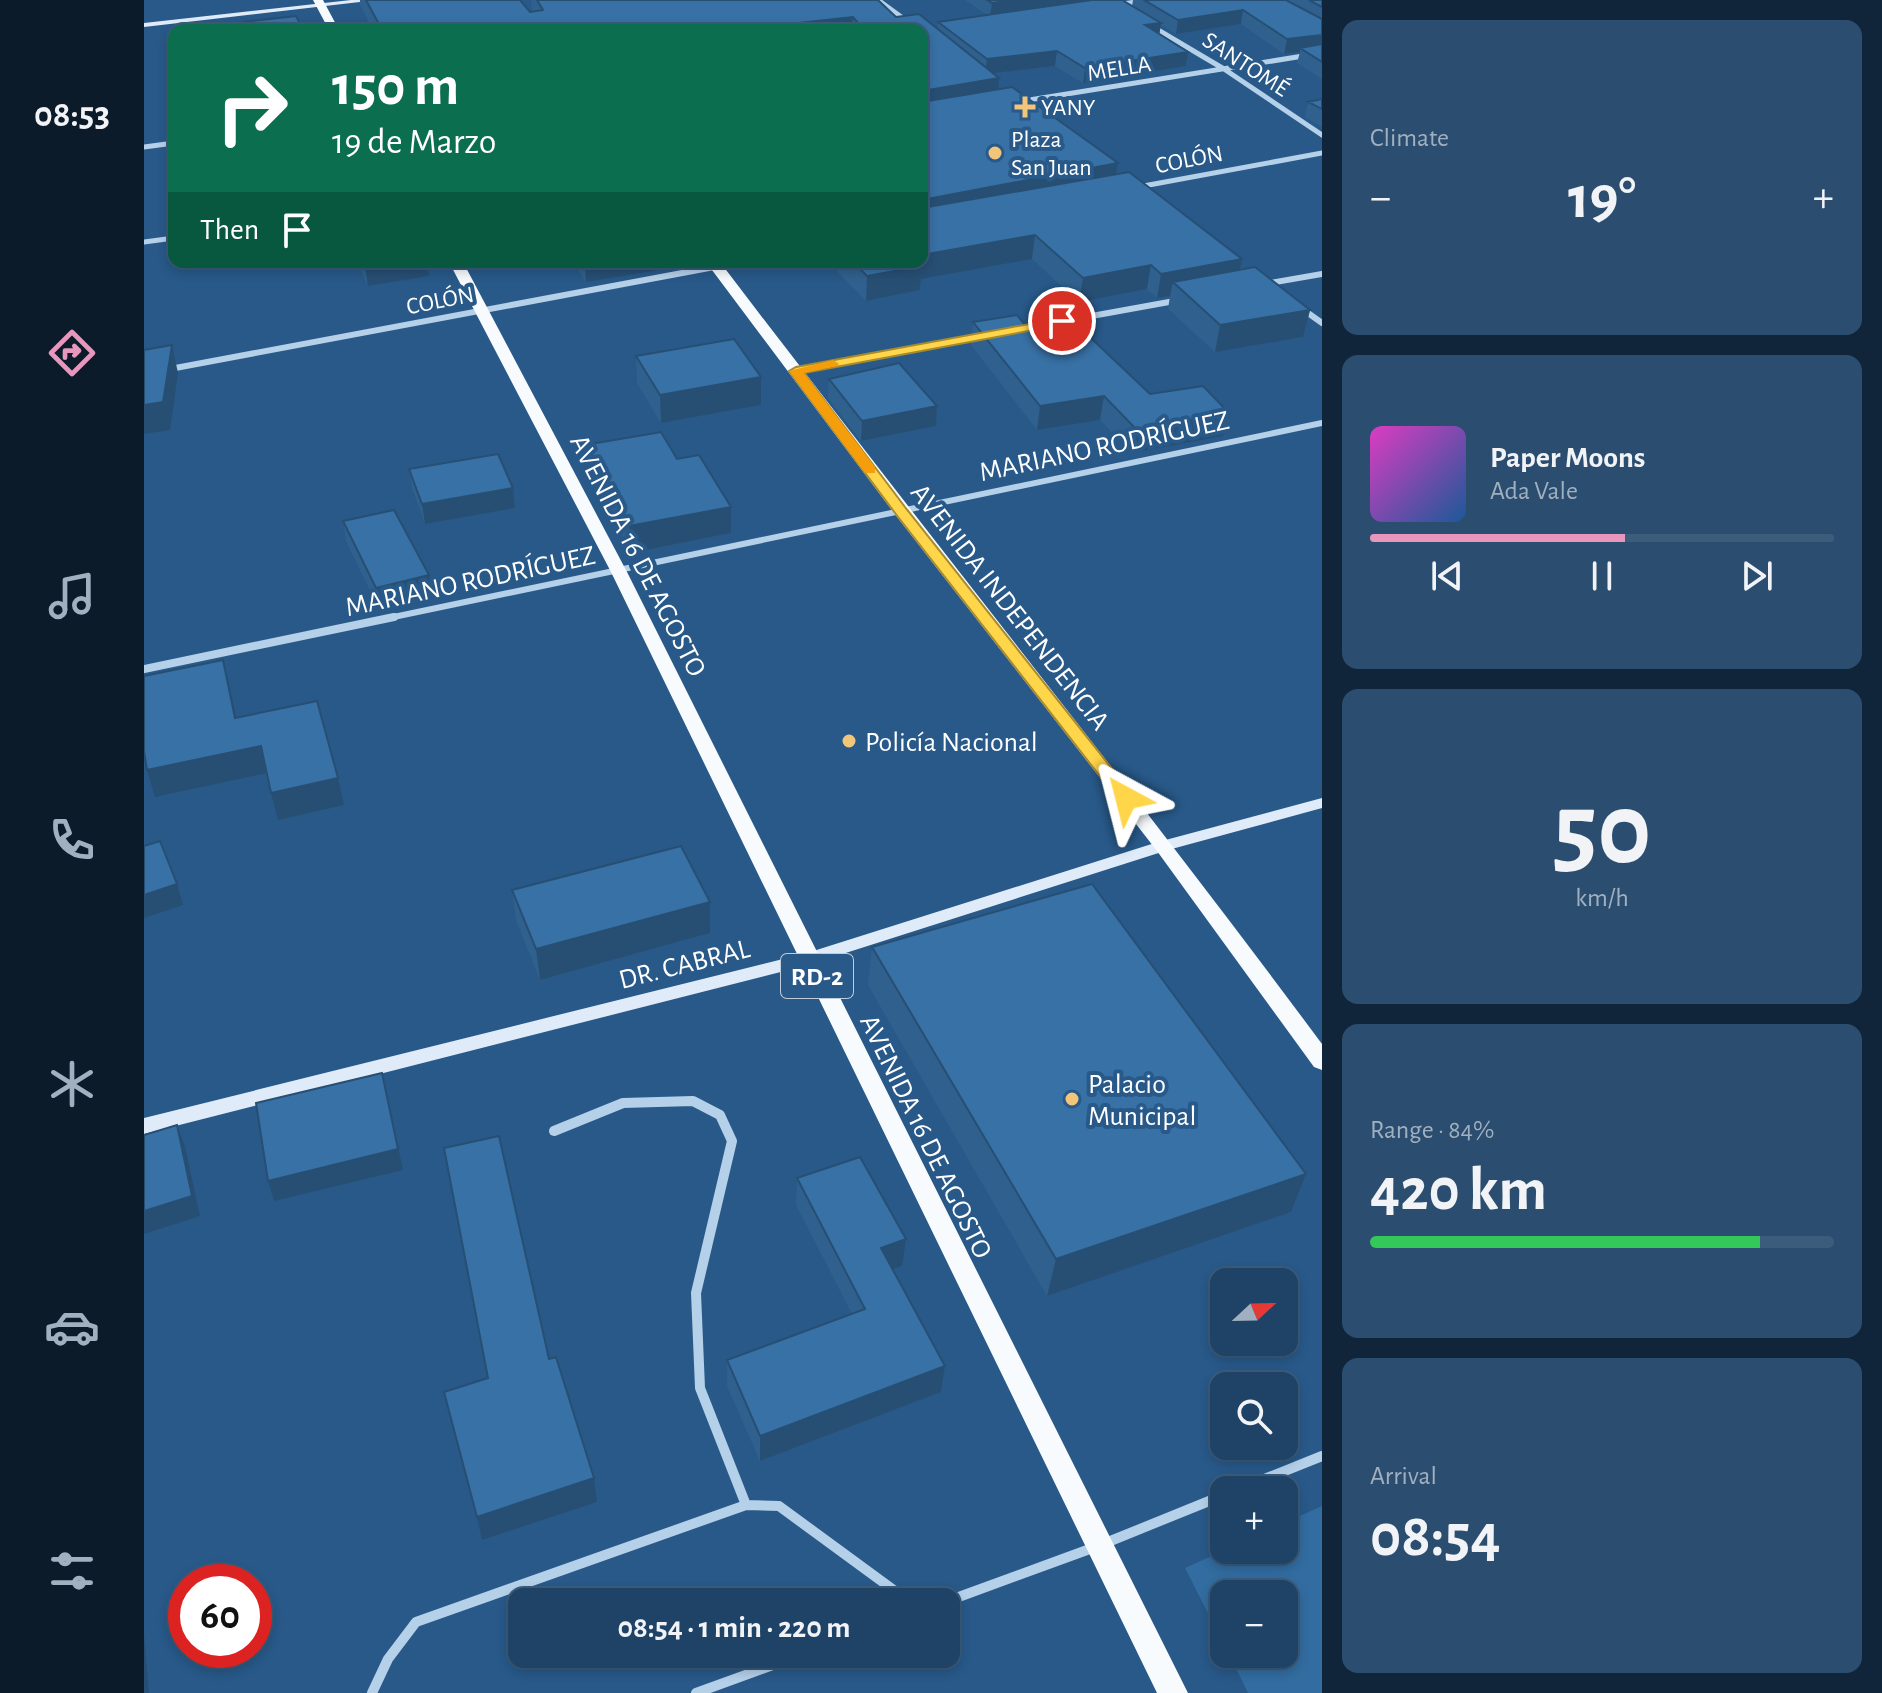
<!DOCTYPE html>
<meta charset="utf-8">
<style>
body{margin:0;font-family:"Alegreya Sans",sans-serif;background:#2b4e70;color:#f1f3f6;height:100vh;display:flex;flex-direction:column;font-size:30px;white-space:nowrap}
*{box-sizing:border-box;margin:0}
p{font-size:26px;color:#a1b0c0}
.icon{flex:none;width:44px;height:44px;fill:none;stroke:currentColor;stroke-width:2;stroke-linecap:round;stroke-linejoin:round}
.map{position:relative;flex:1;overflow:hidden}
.panel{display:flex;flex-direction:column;gap:20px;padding:20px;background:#102539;width:560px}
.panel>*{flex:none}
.banner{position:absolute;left:24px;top:24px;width:760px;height:244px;border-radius:16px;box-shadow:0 4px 12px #0003,0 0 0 2px #3c5c7b;background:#0b6e4f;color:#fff;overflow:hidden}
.needle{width:52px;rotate:68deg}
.tools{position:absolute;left:1066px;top:1268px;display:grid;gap:16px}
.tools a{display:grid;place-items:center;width:88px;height:88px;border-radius:16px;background:#1e4367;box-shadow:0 4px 12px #0003,0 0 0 2px #3c5c7b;font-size:40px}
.speed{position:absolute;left:24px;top:1564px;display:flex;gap:16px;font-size:40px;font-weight:700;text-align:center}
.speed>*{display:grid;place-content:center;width:104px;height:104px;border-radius:50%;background:#1e4367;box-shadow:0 4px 12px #0003,0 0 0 2px #3c5c7b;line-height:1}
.speed .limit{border:12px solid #d22;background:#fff;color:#111}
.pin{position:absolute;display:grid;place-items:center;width:68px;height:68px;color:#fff;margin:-34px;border:4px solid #fff;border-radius:50%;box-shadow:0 2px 8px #0007}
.me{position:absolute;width:88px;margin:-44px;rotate:322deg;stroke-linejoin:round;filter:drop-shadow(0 0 6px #0008)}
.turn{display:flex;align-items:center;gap:28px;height:168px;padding:0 32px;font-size:36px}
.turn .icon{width:104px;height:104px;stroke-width:2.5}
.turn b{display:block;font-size:56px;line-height:68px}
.then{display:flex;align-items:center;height:76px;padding:0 32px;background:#0003;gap:16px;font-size:30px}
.big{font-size:60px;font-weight:600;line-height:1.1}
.panel .card{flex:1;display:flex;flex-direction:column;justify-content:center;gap:12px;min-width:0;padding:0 28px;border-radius:16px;background:#2b4e70}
.panel .dial{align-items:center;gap:0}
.dial b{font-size:104px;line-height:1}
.song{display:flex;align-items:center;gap:24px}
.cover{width:96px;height:96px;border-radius:12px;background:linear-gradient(135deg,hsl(310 70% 55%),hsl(210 70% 35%))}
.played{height:8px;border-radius:4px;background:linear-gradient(90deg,#e797bd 55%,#3c5c7b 55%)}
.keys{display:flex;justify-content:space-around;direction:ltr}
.heat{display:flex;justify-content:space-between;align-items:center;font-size:44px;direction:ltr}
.charge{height:12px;border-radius:6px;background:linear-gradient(90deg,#34c759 84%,#3c5c7b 0)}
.trip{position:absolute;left:364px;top:1588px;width:452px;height:80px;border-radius:16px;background:#1e4367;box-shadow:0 4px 12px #0003,0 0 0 2px #3c5c7b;font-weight:600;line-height:80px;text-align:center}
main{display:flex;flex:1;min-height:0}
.menu{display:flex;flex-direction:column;width:144px;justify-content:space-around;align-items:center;background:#0c1b29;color:#a1b0c0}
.menu .icon{width:56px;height:56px}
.menu .current{color:#e797bd}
.menu b{font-size:36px;color:#f1f3f6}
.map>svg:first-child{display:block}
</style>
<main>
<nav class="menu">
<b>08:53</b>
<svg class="icon current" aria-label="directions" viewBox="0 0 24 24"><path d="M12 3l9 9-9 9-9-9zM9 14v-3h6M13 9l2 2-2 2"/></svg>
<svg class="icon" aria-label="music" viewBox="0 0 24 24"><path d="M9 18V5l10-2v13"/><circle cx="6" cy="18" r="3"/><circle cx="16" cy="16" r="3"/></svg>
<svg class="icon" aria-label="phone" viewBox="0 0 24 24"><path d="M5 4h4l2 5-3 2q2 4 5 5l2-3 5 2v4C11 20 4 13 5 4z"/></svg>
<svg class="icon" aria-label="climate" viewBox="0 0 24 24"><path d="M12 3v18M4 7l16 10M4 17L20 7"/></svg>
<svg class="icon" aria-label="car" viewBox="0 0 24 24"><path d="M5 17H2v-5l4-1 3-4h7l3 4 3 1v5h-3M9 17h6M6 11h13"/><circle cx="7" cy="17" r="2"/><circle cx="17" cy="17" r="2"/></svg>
<svg class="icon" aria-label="filters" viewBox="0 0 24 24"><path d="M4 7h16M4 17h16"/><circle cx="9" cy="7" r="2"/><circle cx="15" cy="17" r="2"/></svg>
</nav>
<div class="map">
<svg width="1178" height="1693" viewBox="0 0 1178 1693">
<rect width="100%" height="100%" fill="#285989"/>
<path fill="#326ca0" d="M 1178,1506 L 1178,1693 L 1104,1693 L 1085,1654 L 1140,1654 L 1140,1594 L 1080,1594 L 1080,1645 L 1041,1568 L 1081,1550 L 1140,1550 L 1140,1523 Z"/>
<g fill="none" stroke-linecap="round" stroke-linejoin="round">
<path stroke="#b5d0e9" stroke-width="5" d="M 734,0 L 775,30
M 973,5 L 1004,0
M 1009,27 L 1080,69 L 1178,135
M 879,101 L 1178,53
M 0,147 L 30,143
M 994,187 L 1178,153
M 0,242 L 30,238
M 570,267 L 599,262"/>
<path stroke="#b5d0e9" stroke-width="6" d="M 1120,284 L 1178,274
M 1157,308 L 1178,323
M 876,329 L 1036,300
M 26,369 L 581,265
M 652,371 L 835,337
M 240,619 L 1178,423"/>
<path stroke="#b5d0e9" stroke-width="8" d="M 0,669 L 250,617"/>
<path stroke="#b5d0e9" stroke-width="10" d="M 410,1131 L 479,1103 L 549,1101 L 576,1115 L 588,1141 L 552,1293 L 556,1388 L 602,1505
M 1093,1490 L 1178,1456
M 801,1602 L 954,1546 L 1080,1495
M 228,1693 L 244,1659 L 272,1622 L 602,1505 L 635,1506 L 766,1602
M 552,1693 L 659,1654"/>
<path fill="#dfebf8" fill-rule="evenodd" d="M 207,0 L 233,0 L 0,27 L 0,23 Z
M 1178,798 L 1178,808 L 1024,850 L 664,965 L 0,1134 L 0,1118 L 663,953 L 1014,842 Z"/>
<path fill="#f7fbfe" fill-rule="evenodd" d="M 169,0 L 179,0 L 195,30 L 185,30 Z
M 305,262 L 319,262 L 483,572 L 1044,1693 L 1013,1693 L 467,572 Z
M 562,262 L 576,262 C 775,524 982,780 1178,1044 L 1178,1070 L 1170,1067 L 1013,851 L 750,513 Z"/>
</g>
<path fill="#30618e" d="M 216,0 L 376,0 L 386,12 L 388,12 L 387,0 L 734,0 L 752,17 L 794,29 L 794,22 L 843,15 L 821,0 L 978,0 L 988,6 L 989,0 L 1178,0 L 1178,79 L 1153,63 L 1156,52 L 1140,54 L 1097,24 L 1032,34 L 1017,25 L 1015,34 L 1044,52 L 1042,66 L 939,83 L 911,66 L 848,73 L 854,90 L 974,163 L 972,174 L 1098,259 L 1096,270 L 1166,310 L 1159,337 L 1071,352 L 1024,309 L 1026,296 L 1013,298 L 1003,289 L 935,302 L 888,259 L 777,279 L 776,290 L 722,301 L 684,262 L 778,262 L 778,30 L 229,30 L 216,5 Z
M 1178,99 L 1178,127 L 1161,117 L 1164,102 Z
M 213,262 L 283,262 L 285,276 L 224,286 Z
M 429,262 L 540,262 L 541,266 L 442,282 Z
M 829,322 L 886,331 L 1006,394 L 1085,413 L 1079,436 L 988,453 L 956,420 L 893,430 L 827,345 Z
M 492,356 L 617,405 L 517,423 L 493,383 Z
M 685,379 L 793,406 L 792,426 L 717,441 L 684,398 Z
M 441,445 L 533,459 L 587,507 L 587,533 L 487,553 L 443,472 Z
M 265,469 L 371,508 L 281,524 L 268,488 Z
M 199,521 L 288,596 L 235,609 L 202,541 Z
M 368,890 L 566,933 L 396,980 L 372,920 Z
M 728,947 L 1147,1212 L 903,1296 L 724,985 Z
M 653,1178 L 758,1266 L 749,1270 L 801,1366 L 797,1392 L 616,1461 L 583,1386 L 583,1360 L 708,1314 L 652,1205 Z"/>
<path fill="#274f74" d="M 871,0 L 959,0 L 846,18 L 848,3 Z
M 1099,10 L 1097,24 L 1032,34 L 1034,20 Z
M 709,17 L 708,30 L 610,30 L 610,28 Z
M 1017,23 L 1015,37 L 1001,25 Z
M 1178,35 L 1178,49 L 1156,48 L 1156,52 L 1140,54 L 1143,39 Z
M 913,51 L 911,66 L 841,74 L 843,59 Z
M 1044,52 L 1042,66 L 939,83 L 941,68 Z
M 855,78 L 853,100 L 778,112 L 778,91 Z
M 974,163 L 970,186 L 778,222 L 779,199 Z
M 891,235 L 888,259 L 777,279 L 776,290 L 722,301 L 723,276 L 768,262 L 778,262 L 778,255 Z
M 1098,259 L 1093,284 L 1029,282 L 1026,296 L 1013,298 L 1017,274 Z
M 220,262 L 283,262 L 285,276 L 224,286 Z
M 441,262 L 540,262 L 541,266 L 442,282 Z
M 1007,265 L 1003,289 L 935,302 L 939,278 Z
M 1166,310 L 1159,337 L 1071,352 L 1076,325 Z
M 28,345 L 34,373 L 26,430 L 0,434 L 0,405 Z
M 617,377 L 617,405 L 517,423 L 516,395 Z
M 960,396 L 956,420 L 893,430 L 896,406 Z
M 793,406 L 792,426 L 717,441 L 718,421 Z
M 1085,413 L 1079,436 L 988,453 L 992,429 Z
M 369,488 L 371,508 L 281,524 L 278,504 Z
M 587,507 L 587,533 L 487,553 L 485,526 Z
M 285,575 L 288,596 L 235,609 L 232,588 Z
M 79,660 L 85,686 L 98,744 L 91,718 Z
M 117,746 L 123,773 L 11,797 L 3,770 Z
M 194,778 L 200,805 L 134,820 L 127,793 Z
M 33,884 L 39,905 L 0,918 L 0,895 Z
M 566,902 L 566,933 L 396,980 L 392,949 Z
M 238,1073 L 259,1170 L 130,1201 L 124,1181 Z
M 33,1125 L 41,1146 L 56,1216 L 0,1234 L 0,1211 Z
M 1162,1174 L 1147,1212 L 903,1296 L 912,1259 Z
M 762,1239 L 758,1266 L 735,1275 L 737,1248 Z
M 801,1366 L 797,1392 L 616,1461 L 616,1436 Z
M 450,1478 L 453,1502 L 338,1540 L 333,1517 Z
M 0,1634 L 5,1693 L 0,1693 Z"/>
<path fill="#3871a5" stroke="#274f74" stroke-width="2" d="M 222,0 L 376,0 L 386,12 L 399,10 L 393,0 L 734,0 L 752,17 L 775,14 L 855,78 L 778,91 L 778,30 L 720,30 L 709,17 L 610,28 L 612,30 L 238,30 Z
M 843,0 L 871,0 L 848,3 Z
M 948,0 L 978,0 L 1017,23 L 1001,25 L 1044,52 L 941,68 L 913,51 L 843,59 L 794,22 Z
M 1000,0 L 1142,0 L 1178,19 L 1178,35 L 1143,39 L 1099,10 L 1034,20 Z
M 1165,0 L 1178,0 L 1178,7 Z
M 152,16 L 159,30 L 103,30 L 100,22 Z
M 1178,44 L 1178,62 L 1156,48 Z
M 868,87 L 974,163 L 778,200 L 778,102 Z
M 1178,99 L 1178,109 L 1164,102 Z
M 985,172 L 1098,259 L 1017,274 L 1007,265 L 939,278 L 891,235 L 778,255 L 778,208 Z
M 709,262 L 774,262 L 778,266 L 723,276 Z
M 1111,267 L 1166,310 L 1076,325 L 1029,282 Z
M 873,315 L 886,331 L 931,323 L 1006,394 L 1059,386 L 1085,413 L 992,429 L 960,396 L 896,406 L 829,322 Z
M 590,339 L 617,377 L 516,395 L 492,356 Z
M 28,345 L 19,402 L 0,405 L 0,350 Z
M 755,363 L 793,406 L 718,421 L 685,379 Z
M 517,432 L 533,459 L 555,455 L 587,507 L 485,526 L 441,445 Z
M 354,454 L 369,488 L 278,504 L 265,469 Z
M 250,510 L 285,575 L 232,588 L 199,521 Z
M 79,660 L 91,718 L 173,701 L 194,778 L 127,793 L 117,746 L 3,770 L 0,751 L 0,676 Z
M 16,841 L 33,884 L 0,895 L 0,846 Z
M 537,846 L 566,902 L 392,949 L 368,890 Z
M 948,884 L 1162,1174 L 912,1259 L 728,947 Z
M 238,1073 L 254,1149 L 124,1181 L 112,1103 Z
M 33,1125 L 48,1196 L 0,1211 L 0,1135 Z
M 355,1136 L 405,1359 L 412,1357 L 450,1478 L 333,1517 L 300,1392 L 344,1378 L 300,1148 Z
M 716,1157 L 762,1239 L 737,1248 L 801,1366 L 616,1436 L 583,1360 L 721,1309 L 653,1178 Z"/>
<path fill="#ffd54a" stroke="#a68a30" stroke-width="2" d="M 918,318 L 922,319 L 922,324 L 660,373 L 761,507 L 988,794 L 991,798 L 982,804 L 976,802 L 751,513 L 645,371 L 652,367 Z"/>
<path fill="#f59e0b" d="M 689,360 L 695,364 L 693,366 L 660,373 L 731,467 L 731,473 L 721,473 L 645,371 Z"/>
<g fill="#f1c67b" stroke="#285989" stroke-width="3">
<path d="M877 95h8v8h8v8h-8v8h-8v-8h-8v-8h8z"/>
<circle cx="851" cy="153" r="8"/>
<circle cx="705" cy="741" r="8"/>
<circle cx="928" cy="1099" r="8"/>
</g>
<g text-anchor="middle" stroke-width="8" stroke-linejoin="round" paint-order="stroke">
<g font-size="24" fill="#fff" stroke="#285989">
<text transform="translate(1102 64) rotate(33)" y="8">SANTOMÉ</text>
<text transform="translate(975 68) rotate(-9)" y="8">MELLA</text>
<text transform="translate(1045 159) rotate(-11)" y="8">COLÓN</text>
<text transform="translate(296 300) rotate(-11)" y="8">COLÓN</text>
</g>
<g font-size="24" fill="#fff" stroke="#285989" text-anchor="start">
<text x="897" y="115">YANY</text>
<text x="867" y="147">Plaza<tspan x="867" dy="28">San Juan</tspan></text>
</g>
<rect fill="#285989" stroke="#becddc" stroke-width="2" x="637" y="954" width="72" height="44" rx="6"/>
<g font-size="26" font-weight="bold" fill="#fff">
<text x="673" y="985">RD-2</text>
</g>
<g font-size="28" fill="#fff" stroke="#285989">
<text transform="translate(960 445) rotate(-12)" y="10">MARIANO RODRÍGUEZ</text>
<text transform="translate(495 555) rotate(63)" y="10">AVENIDA 16 DE AGOSTO</text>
<text transform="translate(326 580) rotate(-12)" y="10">MARIANO RODRÍGUEZ</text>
<text transform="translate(867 606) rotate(52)" y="10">AVENIDA INDEPENDENCIA</text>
<text transform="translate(540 963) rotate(-14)" y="10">DR. CABRAL</text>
<text transform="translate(783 1136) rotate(64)" y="10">AVENIDA 16 DE AGOSTO</text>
</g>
<g font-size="28" fill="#fff" stroke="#285989" text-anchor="start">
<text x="721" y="751">Policía Nacional</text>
<text x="944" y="1093">Palacio<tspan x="944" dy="32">Municipal</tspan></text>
</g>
</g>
</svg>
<div class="tools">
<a><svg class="needle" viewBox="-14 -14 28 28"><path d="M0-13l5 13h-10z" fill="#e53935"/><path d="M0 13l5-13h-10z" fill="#a1b0c0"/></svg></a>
<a><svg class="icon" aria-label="search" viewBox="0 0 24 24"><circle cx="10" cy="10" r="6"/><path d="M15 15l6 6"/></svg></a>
<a>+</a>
<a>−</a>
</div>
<div class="speed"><div class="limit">60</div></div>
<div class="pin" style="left:918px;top:321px;background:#d93025"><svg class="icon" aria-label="arrive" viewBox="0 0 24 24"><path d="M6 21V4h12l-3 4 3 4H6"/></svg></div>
<svg class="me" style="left:982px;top:798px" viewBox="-20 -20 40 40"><path d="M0-17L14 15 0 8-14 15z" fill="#ffd54a" stroke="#fff" stroke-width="4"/></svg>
<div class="trip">08:54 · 1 min · 220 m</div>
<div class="banner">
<div class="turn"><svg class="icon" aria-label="right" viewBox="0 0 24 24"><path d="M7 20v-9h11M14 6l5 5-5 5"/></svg><div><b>150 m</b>19 de Marzo</div></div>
<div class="then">Then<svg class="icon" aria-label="arrive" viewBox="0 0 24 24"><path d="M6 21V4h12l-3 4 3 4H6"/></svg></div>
</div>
</div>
<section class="panel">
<div class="card"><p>Climate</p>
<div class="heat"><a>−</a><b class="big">19°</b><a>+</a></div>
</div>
<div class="card">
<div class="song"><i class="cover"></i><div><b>Paper Moons</b><p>Ada Vale</p></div></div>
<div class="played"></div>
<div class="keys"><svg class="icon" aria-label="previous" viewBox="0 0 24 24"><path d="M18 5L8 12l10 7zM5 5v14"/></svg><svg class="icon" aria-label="pause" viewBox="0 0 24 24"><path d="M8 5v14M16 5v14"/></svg><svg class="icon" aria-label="next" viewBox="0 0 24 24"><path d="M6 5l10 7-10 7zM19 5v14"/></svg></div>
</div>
<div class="card dial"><b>50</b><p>km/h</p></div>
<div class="card"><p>Range · 84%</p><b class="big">420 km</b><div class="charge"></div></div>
<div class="card"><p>Arrival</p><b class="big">08:54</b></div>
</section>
</main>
